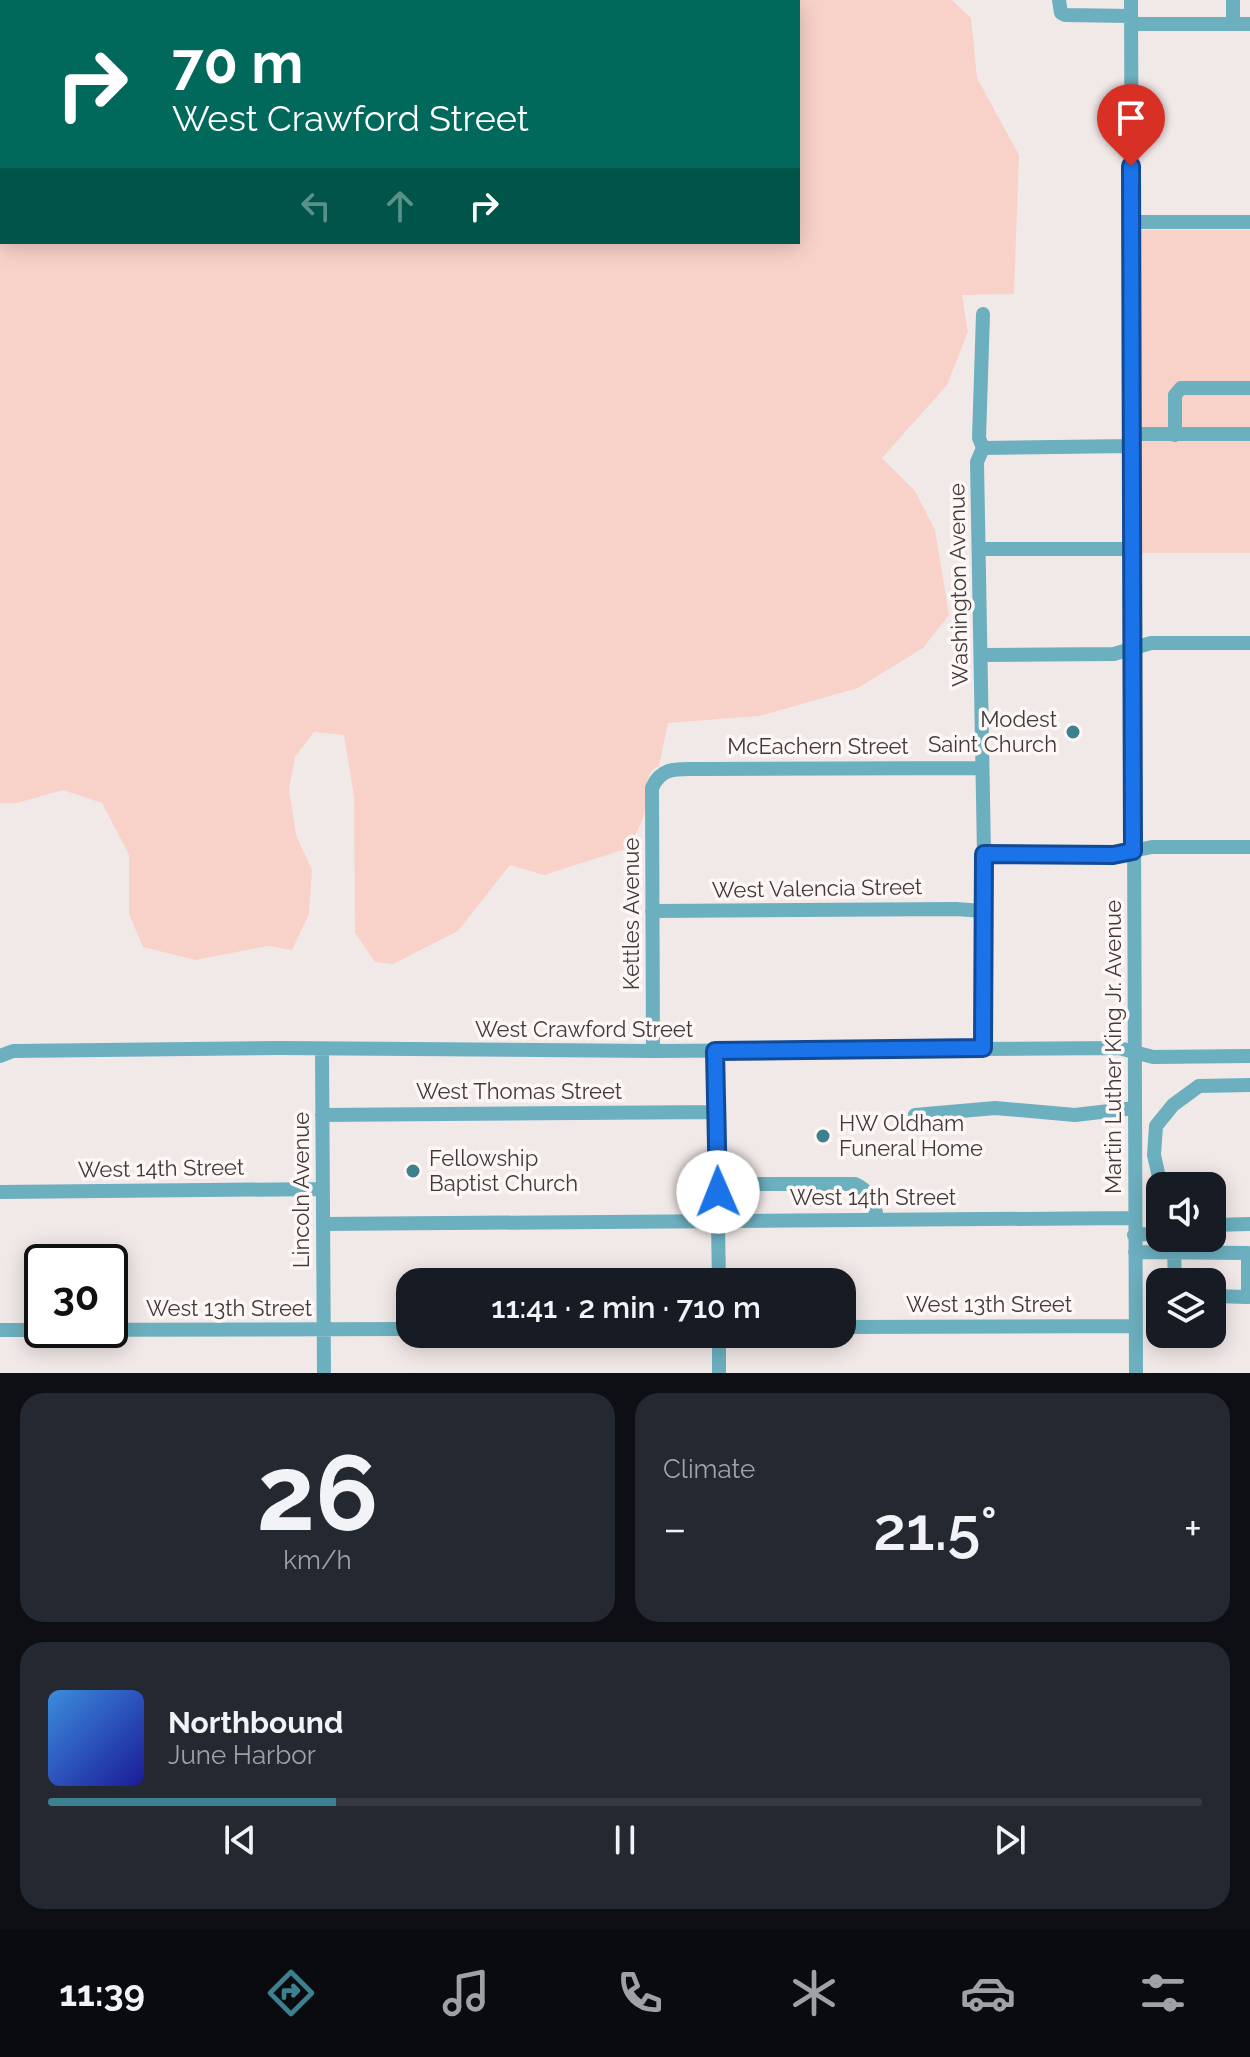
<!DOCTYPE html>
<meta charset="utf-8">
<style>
body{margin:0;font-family:Raleway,sans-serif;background:#242831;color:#f1f3f6;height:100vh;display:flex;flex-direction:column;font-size:30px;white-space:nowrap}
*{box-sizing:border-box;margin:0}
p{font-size:26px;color:#9ea1a6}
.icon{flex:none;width:44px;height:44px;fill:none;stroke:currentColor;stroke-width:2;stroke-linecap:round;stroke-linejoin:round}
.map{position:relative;height:1373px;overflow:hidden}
.panel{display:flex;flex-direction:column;gap:20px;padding:20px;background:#0d0f14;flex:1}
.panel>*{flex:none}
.hud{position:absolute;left:0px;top:0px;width:800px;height:244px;box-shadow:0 4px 20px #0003;background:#00695c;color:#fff;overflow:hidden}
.fabs{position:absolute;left:1146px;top:1172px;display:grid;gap:16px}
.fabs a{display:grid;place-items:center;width:80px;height:80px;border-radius:16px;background:#171b24;box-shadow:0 4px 20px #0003;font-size:40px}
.speed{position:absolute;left:24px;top:1244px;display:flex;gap:16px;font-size:40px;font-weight:700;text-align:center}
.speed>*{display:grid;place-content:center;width:104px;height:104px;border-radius:50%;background:#171b24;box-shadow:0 4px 20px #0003;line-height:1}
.speed .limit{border:4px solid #111;border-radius:12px;background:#fff;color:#111}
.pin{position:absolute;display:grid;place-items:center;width:68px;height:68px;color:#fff;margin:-82px -34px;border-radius:50% 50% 50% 0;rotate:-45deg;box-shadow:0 0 8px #0007}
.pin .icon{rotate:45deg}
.me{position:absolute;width:88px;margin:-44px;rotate:359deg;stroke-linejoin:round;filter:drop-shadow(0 0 6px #0008)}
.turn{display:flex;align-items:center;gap:28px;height:168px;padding:0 40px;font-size:36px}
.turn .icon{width:104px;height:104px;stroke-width:2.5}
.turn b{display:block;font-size:56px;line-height:68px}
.lanes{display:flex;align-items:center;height:76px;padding:0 40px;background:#0003;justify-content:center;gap:40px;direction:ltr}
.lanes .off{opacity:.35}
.big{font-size:60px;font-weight:600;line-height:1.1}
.panel .tile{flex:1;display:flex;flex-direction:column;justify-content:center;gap:12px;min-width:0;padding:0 28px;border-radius:24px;background:#242831}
.panel .dial{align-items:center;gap:0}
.dial b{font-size:104px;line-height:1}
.song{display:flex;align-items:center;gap:24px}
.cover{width:96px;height:96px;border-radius:12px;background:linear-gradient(135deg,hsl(210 70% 55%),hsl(240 70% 35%))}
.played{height:8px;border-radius:4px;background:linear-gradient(90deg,#3d8190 25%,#363941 25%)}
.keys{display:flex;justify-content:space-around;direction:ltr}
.heat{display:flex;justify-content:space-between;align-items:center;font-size:44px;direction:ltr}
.panel .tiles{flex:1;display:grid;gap:20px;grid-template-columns:1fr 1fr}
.tile:last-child{grid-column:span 2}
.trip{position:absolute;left:396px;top:1268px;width:460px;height:80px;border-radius:24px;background:#171b24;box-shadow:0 4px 20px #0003;font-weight:600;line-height:80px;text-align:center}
.tabs{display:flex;height:128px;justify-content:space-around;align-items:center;background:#090b0e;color:#9ea1a6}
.tabs .icon{width:56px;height:56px}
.tabs .selected{color:#3d8190}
.tabs b{font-size:36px;color:#f1f3f6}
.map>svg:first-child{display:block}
</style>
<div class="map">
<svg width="1250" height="1373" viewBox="0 0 1250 1373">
<rect width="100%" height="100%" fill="#f1e9e8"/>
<path fill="#f8d2c9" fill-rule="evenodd" d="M 0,0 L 952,0 L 971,18 L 977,78 L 1019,155 L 1014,294 L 962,295 L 968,332 L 947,385 L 882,458 L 915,491 L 935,530 L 949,615 L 923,648 L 858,688 L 759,716 L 668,723 L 659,766 C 641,774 649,793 645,811 C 642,823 634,836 629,848 L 544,875 L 510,865 L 458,931 L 393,964 L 375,962 L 355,933 L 354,797 L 344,735 L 314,732 L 295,757 L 289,789 L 296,835 L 312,870 L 309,914 L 292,950 L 268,946 L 195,960 L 143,947 L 129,914 L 129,855 L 102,803 L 63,790 L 17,803 L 0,803 ZM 2,2 L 798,2 L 798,242 L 2,242 Z
M 1139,230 L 1250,230 L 1250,553 L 1140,553 Z"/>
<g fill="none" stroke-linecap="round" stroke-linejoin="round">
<path stroke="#6cafbf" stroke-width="14" d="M 1059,0 L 1061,13 L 1065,15 L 1131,16
M 1131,0 L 1136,1373
M 1233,0 L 1233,24
M 1131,24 L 1250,24
M 1132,222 L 1250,222
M 1132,434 L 1250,434
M 1175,435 L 1175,395 L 1181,388 L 1250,388
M 983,448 L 1132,446
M 981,549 L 1133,549
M 981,655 L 1114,654 L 1151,643 L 1250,643
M 984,854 L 1113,855 L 1152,847 L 1250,847
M 652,911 L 956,909 L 983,911
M 983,1048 L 984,854 L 977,462 L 983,448 L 979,438 L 983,314
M 322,1050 L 324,1373
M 653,1051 L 652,788 C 661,766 679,769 699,769 L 982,768
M 715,1051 L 719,1282
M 0,1056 L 13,1051 L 279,1048 L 653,1051 L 1119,1048 L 1153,1057 L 1250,1056
M 322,1115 L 716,1112
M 915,1115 L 995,1108 L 1075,1115 L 1135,1108
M 718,1184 L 855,1184 C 869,1190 875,1205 877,1219
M 1161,1186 L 1154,1155 L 1156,1126 L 1173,1105 L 1199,1086 L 1250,1085
M 0,1192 L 323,1189
M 323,1224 L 1135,1218
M 1212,1225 L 1250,1224
M 1134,1235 L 1148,1234 L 1160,1226
M 1135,1252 L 1248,1253 L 1248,1297 L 1212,1296
M 1174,1252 L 1175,1282
M 842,1327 L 1136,1326
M 0,1330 L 410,1329
M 719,1334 L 719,1373"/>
</g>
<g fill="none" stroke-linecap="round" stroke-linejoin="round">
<g stroke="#114b97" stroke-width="20">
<path id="route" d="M 718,1192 L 715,1051 L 983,1048 L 984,854 L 1113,855 L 1133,851 L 1131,166"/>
</g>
<use href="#route" stroke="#1a73e8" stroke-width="14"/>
</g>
<g fill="#3d8190" stroke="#fff7f5" stroke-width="3">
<circle cx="1073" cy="732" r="8"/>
<circle cx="823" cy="1136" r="8"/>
<circle cx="413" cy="1171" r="8"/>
</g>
<g text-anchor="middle" stroke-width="7" stroke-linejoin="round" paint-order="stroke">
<g font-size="22" fill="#3e3b3b" stroke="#fff7f5">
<text transform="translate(958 585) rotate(-91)" y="8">Washington Avenue</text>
<text x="818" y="754">McEachern Street</text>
<text transform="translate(817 888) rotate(-1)" y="8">West Valencia Street</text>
<text transform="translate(631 914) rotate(-90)" y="8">Kettles Avenue</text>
<text x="584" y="1037">West Crawford Street</text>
<text transform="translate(1113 1047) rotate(-90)" y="8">Martin Luther King Jr. Avenue</text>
<text x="519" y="1099">West Thomas Street</text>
<text transform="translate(161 1168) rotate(-1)" y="8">West 14th Street</text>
<text transform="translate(301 1190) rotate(-90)" y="8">Lincoln Avenue</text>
<text x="873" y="1205">West 14th Street</text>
<text x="989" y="1312">West 13th Street</text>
<text x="229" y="1316">West 13th Street</text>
</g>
<g font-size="22" fill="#3e3b3b" stroke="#fff7f5" text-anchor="start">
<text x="1057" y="727" text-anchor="end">Modest<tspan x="1057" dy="25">Saint Church</tspan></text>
<text x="839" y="1131">HW Oldham<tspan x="839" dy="25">Funeral Home</tspan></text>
<text x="429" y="1166">Fellowship<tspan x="429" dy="25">Baptist Church</tspan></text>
</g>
</g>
</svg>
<div class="fabs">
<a><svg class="icon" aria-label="sound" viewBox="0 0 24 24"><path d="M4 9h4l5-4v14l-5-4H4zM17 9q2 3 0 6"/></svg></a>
<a><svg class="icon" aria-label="layers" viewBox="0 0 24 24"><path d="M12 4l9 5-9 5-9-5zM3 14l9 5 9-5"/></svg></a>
</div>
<div class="speed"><div class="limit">30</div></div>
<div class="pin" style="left:1131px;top:166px;background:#d93025"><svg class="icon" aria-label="arrive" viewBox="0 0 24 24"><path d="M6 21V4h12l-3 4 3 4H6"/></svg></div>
<svg class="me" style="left:718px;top:1192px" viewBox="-20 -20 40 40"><circle r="19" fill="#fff"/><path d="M0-13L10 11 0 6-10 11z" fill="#1a73e8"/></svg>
<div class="trip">11:41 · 2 min · 710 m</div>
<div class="hud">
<div class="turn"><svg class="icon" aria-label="right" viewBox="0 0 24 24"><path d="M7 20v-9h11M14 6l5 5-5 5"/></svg><div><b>70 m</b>West Crawford Street</div></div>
<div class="lanes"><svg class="icon off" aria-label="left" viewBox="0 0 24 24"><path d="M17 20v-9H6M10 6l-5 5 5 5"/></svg><svg class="icon off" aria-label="ahead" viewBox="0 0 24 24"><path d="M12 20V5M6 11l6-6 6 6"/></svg><svg class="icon" aria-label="right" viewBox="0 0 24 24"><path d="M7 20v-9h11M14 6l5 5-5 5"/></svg></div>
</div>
</div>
<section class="panel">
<div class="tiles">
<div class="tile dial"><b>26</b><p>km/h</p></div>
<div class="tile"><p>Climate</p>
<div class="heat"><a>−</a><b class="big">21.5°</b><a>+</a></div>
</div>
<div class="tile">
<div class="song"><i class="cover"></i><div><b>Northbound</b><p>June Harbor</p></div></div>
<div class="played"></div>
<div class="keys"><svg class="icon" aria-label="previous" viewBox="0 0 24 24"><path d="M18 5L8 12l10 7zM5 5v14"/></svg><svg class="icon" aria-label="pause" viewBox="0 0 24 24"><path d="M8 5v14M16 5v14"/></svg><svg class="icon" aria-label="next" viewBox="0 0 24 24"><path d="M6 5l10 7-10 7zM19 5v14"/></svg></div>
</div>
</div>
</section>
<nav class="tabs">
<b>11:39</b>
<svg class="icon selected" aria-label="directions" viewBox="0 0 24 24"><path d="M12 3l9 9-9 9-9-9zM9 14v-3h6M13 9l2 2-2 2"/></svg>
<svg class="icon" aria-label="music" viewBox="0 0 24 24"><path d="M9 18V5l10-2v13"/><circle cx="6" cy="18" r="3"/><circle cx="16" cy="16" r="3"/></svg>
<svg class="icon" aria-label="phone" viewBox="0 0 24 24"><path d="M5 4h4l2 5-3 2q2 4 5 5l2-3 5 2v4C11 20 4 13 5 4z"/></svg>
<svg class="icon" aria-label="climate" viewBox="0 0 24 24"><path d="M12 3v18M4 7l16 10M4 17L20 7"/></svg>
<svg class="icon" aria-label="car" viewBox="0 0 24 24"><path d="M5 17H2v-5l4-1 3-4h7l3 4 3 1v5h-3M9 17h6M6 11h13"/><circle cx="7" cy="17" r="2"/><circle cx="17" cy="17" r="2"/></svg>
<svg class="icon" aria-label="filters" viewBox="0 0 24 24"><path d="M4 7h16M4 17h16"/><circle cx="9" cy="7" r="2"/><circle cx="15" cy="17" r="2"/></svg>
</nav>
